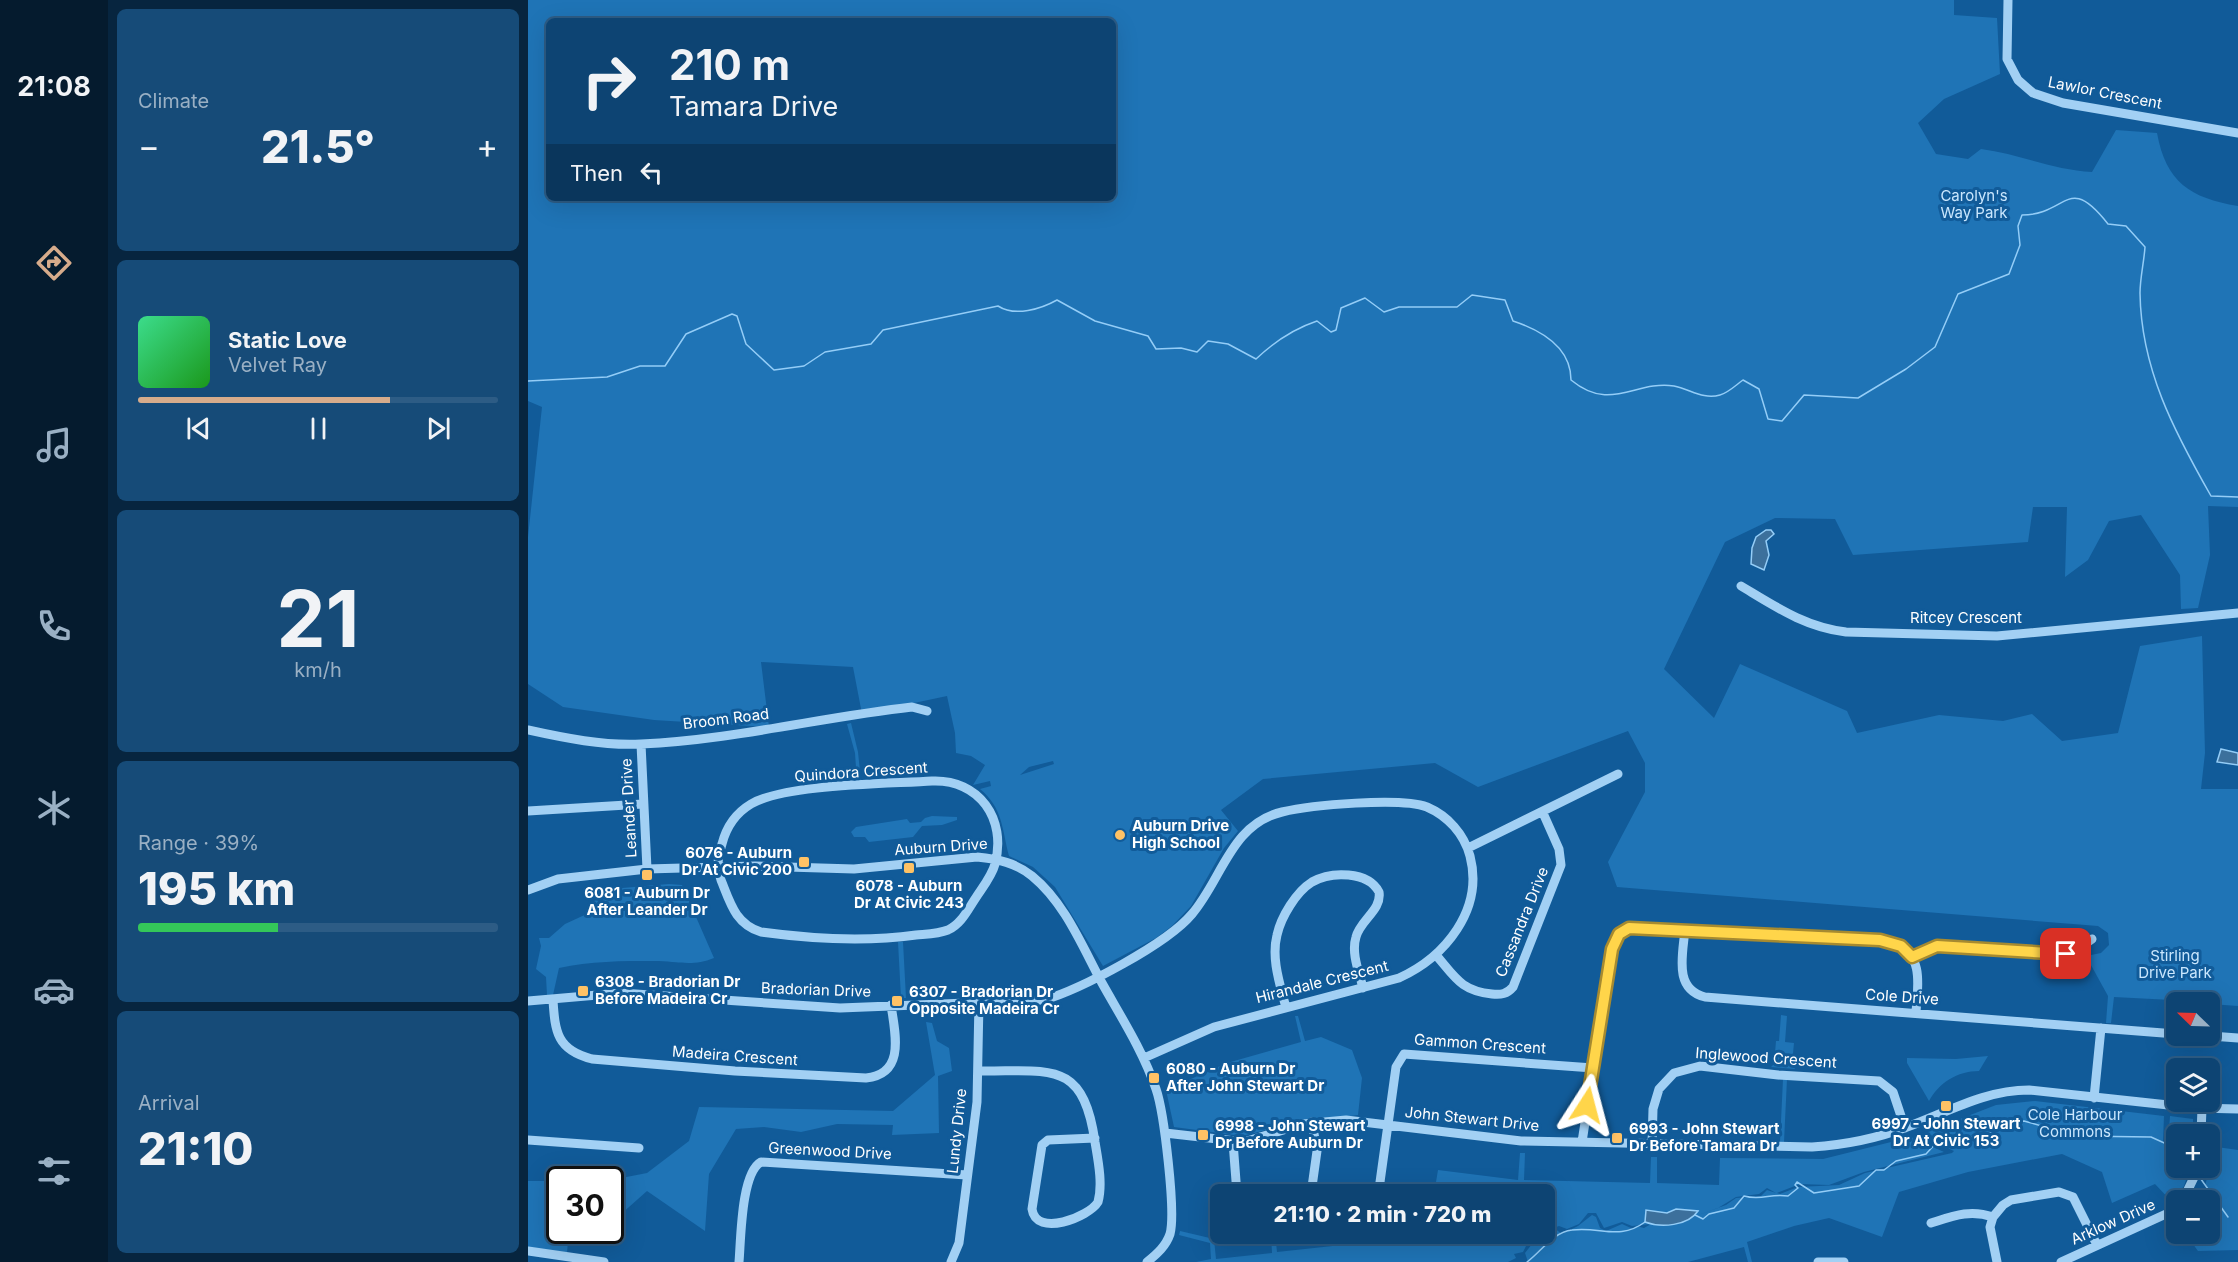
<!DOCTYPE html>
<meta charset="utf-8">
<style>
body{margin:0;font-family:Inter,sans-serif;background:#164b78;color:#f1f3f6;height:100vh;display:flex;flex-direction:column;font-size:22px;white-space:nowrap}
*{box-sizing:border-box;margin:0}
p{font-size:20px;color:#9ab0c4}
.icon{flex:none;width:33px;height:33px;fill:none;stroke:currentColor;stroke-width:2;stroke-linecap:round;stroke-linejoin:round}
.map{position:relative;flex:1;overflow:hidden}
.panel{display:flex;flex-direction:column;gap:9px;padding:9px;background:#07253f;width:420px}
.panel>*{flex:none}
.top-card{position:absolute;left:18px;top:18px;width:570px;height:183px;border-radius:9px;box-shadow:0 6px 24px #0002,0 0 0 2px #2d5c85;background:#0d4473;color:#f1f3f6;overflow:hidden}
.needle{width:39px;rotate:293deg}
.fabs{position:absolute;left:1638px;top:992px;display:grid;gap:12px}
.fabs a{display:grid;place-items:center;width:54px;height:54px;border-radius:9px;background:#0d4473;box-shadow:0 6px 24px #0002,0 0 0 2px #2d5c85;font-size:30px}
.speed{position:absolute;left:18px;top:1166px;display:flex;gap:12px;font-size:30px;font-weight:700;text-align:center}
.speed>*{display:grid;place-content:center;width:78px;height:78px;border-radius:50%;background:#0d4473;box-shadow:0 6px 24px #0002,0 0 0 2px #2d5c85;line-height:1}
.speed .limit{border:3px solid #111;border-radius:9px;background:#fff;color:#111}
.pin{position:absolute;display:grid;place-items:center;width:51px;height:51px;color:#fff;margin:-26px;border-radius:12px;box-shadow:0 3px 9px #0006}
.me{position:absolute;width:66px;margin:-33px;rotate:9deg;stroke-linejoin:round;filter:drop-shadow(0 0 4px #0008)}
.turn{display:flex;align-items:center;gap:21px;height:126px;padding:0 24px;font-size:27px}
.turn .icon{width:78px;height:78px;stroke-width:2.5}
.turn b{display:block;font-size:42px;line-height:51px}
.then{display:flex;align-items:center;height:57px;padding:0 24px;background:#0003;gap:12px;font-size:22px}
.big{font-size:45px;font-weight:800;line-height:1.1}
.panel .widget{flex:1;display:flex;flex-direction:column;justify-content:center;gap:9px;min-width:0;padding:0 21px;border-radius:9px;background:#164b78}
.panel .dial{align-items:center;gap:0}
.dial b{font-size:78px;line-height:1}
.song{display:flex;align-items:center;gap:18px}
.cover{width:72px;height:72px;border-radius:9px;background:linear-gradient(135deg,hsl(150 70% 55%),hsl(120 70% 35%))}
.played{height:6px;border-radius:3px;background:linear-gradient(90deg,#d6ab8b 70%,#2d5c85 70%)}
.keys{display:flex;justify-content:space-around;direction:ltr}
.heat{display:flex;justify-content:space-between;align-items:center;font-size:33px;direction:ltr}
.charge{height:9px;border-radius:4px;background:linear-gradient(90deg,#34c759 39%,#2d5c85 0)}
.trip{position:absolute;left:682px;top:1184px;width:345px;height:60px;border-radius:9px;background:#0d4473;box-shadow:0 6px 24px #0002,0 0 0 2px #2d5c85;font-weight:800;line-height:60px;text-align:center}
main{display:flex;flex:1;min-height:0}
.tabs{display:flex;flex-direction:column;width:108px;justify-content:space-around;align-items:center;background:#051b2e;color:#9ab0c4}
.tabs .icon{width:42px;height:42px}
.tabs .selected{color:#d6ab8b}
.tabs b{font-size:27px;color:#f1f3f6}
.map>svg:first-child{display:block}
</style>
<main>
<nav class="tabs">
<b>21:08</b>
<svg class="icon selected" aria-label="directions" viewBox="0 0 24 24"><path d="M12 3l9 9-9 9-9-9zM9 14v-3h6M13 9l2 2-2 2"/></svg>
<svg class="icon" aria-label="music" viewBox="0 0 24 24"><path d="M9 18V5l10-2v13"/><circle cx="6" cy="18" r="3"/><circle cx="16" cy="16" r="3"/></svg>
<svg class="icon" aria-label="phone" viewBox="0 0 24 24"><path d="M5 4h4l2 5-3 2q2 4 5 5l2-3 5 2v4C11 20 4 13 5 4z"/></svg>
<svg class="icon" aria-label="climate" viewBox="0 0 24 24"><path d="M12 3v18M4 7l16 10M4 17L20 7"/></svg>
<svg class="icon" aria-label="car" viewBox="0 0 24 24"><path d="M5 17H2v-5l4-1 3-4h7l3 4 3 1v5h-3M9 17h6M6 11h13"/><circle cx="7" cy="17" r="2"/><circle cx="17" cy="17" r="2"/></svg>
<svg class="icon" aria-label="filters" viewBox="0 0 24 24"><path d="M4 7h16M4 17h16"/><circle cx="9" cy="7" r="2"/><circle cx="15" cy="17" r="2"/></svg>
</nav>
<section class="panel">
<div class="widget"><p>Climate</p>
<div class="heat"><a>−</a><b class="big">21.5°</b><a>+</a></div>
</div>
<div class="widget">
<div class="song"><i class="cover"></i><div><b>Static Love</b><p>Velvet Ray</p></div></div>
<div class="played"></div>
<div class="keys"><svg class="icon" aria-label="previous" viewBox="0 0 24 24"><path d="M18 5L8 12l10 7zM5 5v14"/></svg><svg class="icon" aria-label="pause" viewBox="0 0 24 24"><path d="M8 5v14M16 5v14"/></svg><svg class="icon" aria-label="next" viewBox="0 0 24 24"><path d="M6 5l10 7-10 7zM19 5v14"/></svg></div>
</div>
<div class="widget dial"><b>21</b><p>km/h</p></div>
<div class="widget"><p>Range · 39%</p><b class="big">195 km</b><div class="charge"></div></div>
<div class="widget"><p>Arrival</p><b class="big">21:10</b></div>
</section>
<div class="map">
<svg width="1710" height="1262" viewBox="0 0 1710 1262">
<rect width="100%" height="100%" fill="#115b99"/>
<path fill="#1f74b6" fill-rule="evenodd" d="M 0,0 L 1426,0 L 1426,15 L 1469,18 L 1472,74 L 1416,99 L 1390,123 L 1408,154 L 1440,159 L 1453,149 C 1491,154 1526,170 1564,172 L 1588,130 L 1629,133 C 1638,182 1662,198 1710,206 L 1710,507 L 1680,506 L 1682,555 L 1670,608 L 1653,609 L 1652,575 L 1613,515 L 1581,521 L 1560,560 L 1537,577 L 1539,507 L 1505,507 L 1500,542 L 1325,555 L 1307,519 L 1247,518 L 1197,542 L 1136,669 L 1186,718 L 1212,664 L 1319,711 L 1329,733 L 1411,715 L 1475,721 L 1504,714 L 1534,741 L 1590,733 L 1612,646 L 1674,636 L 1677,753 L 1673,789 L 1710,789 L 1710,1006 L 1682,1004 L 1682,1002 L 1586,997 L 1583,1023 L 1578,1023 L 1580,996 L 1558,956 L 1573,953 L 1581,945 L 1580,933 L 1570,926 L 1089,887 L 1080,862 L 1117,792 L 1117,763 L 1100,731 L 950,787 L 907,763 L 735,779 L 693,810 L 710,831 L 696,848 L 663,906 L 644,926 L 628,938 L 575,966 L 527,887 L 505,867 L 481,856 C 474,829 475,808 452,789 L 463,786 L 462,781 L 445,785 L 457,765 L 443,756 L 428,753 L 427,733 L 419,696 L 334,714 L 325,667 L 233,662 L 241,727 L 126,720 L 35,707 L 0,684 L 0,537 L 14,407 L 0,401 ZM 21,21 L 585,21 L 585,198 L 21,198 ZM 525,761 L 526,764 L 492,775 L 501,767 Z
M 323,723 L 330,752 L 333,781 L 329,782 L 327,753 L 319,724 Z
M 404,816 L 429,817 L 429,820 L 414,825 L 394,826 L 385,837 L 341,842 L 337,837 L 326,837 L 323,832 L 328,827 L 379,819 L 382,823 L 393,822 L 397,818 Z
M 141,884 L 154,885 L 186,958 C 164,967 149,961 126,961 C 94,961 62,961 31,968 L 25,995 L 19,995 L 18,977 L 8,969 L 13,946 L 11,938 L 21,938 L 37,924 L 61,913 L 64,902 L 94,888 Z
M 370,942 L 375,942 L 378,998 L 373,998 Z
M 1253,1015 L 1259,1016 L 1257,1042 L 1266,1043 L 1264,1064 L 1267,1069 L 1243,1067 L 1246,1064 L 1248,1041 L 1251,1041 Z
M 767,1016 L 770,1016 L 777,1041 L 793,1037 L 824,1050 L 834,1078 L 830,1115 L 766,1123 L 714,1136 L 646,1127 L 638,1090 L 699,1063 L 773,1042 Z
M 398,1022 L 404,1023 L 409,1041 L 421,1048 L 424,1071 L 410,1076 L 411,1133 L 364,1135 L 365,1125 L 309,1124 L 273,1132 L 236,1127 L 208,1129 L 181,1174 L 177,1231 L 119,1191 L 83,1223 L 83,1180 L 119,1173 L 161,1141 L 171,1107 L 365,1111 L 407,1075 Z
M 1460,1056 L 1451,1071 C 1429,1071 1411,1083 1401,1101 L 1379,1063 L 1379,1058 L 1428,1059 Z
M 1255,1079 L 1259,1079 L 1256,1142 L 1252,1142 Z
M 1507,1101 L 1636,1116 L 1635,1141 L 1632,1141 L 1640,1143 L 1642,1116 L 1665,1119 L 1665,1134 L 1648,1134 L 1648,1148 L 1646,1147 L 1648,1167 L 1662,1168 L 1656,1186 L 1644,1202 L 1627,1184 L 1584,1203 L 1574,1172 L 1534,1154 L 1440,1172 L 1371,1192 L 1354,1237 L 1301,1218 L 1266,1226 L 1219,1242 L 1224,1262 L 1220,1262 L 1216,1247 L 1160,1262 L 1000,1262 L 997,1253 L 1004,1244 L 998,1246 L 995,1252 L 986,1254 L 988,1258 L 980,1262 L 668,1262 L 683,1259 L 682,1243 L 651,1235 L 652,1231 L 686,1239 L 688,1259 L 744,1253 L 743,1233 L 747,1233 L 749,1252 L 842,1242 L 884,1233 L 1014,1233 L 1006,1244 L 1026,1228 L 1034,1234 L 1050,1226 L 1064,1215 L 1068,1217 L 1072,1228 L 1078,1231 L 1094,1224 L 1105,1229 L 1108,1226 L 1116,1228 L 1123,1224 L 1104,1226 L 1094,1222 L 1076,1228 L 1068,1213 L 1060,1213 L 1051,1224 L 1039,1229 L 1031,1226 L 1017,1231 L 1017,1194 L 906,1194 L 910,1170 L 990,1180 L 992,1153 L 997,1153 L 996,1180 L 1122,1183 L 1123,1157 L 1129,1157 L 1129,1183 L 1191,1185 L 1192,1158 L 1295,1159 L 1383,1137 L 1416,1152 L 1336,1172 L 1301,1185 L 1272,1184 L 1249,1193 L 1252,1194 L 1270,1187 L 1311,1185 L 1337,1173 L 1424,1153 L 1426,1151 L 1391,1135 L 1468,1105 ZM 1239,1188 L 1248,1193 L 1239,1190 L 1233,1196 L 1208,1198 L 1198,1205 L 1162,1218 L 1190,1208 L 1208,1197 L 1231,1194 Z
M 1682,1146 L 1710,1150 L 1710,1250 L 1670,1251 L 1657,1233 L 1682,1233 L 1682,1200 L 1670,1200 L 1676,1188 L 1679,1188 L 1677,1186 L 1682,1167 Z
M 0,1181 L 31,1181 L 32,1230 L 41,1230 L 39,1253 L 0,1248 Z"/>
<path fill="#3c709c" stroke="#94cdf7" stroke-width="1.5" d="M 1238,530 L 1243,530 L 1246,534 L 1238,541 L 1241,555 L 1236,570 L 1223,564 L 1224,548 L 1228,537 Z
M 1693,749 L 1710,753 L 1710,765 L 1689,762 Z
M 1148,1209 L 1170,1211 C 1160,1226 1133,1228 1117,1222 L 1118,1210 L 1139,1213 Z"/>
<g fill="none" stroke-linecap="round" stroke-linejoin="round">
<path stroke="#94cdf7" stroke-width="1.5" d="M 0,381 L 79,377 L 112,366 L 137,366 L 158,334 L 204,314 L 209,316 L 218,344 L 246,370 L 276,366 L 297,352 L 343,344 L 355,330 L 470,306 C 487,317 513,309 529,300 L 567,321 L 620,336 L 628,349 L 653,348 L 669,352 L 680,341 L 700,344 L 728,359 C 747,341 765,329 789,321 L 803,332 L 808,330 L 813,308 L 837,298 L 856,312 L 871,307 L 929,307 L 944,295 L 977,300 L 985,321 C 1012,330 1043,347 1043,380 C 1083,413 1107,380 1146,386 C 1162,389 1175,400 1192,395 C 1200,393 1208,385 1215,380 L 1231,389 L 1240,419 L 1254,421 L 1276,395 L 1330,398 L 1378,369 L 1407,347 L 1430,294 L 1481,274 L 1492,245 L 1490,226 L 1494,215 C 1540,215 1539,172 1580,224 L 1598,226 L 1617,247 C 1616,262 1612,278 1612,293 C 1613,369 1646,431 1683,496 L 1710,497
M 1670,1175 L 1700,1217
M 1167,1215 L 1175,1219 L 1181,1214 L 1206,1208 L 1216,1196 C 1234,1201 1242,1193 1260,1196 L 1270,1188 L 1267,1185 L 1269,1182 L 1286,1193 L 1331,1186 L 1348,1170 L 1356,1170 L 1368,1161 L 1398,1154 L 1409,1142 L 1419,1137 L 1451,1137 L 1482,1123 L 1496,1121 L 1549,1136 L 1623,1137 L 1643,1146 L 1648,1152
M 999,1262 C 1013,1252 1025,1232 1044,1230 C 1072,1226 1091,1241 1117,1222"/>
<path stroke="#a2d0f4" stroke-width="9" d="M 1480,0 L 1479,59 L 1490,80 L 1505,93 L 1535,103 L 1710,133
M 1213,586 C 1248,607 1277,627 1318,632 L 1469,636 L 1710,613
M 0,730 C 36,738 76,746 113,744 C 204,740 294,717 384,707 L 399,711
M 113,744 L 119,869
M 404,781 C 451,779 479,819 467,864 C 464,876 454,888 447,899 C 439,911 433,924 420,930 C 410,934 399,934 388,935 C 337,942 284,939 233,932 C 207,924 202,902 193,880 C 188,867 190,857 194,844 C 198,828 208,813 223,804 C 256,784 361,784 404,781 Z
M 0,811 L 115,804
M 940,848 L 1090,774
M 0,890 L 30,879 L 119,869 L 227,866 L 326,869 L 449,857 C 470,859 488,863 504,876 C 537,903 554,946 574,983 C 593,1017 615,1051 628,1089 C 636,1112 648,1212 642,1234 C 638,1246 629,1254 619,1262
M 1157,929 C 1155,954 1145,989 1177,997 L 1648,1034
M 908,955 C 927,977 933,991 964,994 C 973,995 979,994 985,987 L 1033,865 L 1031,849 L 1015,813
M 1384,957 L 1409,946 L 1533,955 L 1547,951 L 1564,939
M 25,1000 C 27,1032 29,1050 64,1059 L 207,1071 L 338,1078 C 378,1074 367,1033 363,1005
M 0,1001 L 93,993 L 312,1008 L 516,1000 C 553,989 639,944 664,914 C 694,879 703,824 754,812 C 783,805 873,797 899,807 C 920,816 936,834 942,856 C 956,910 917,957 871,978 L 686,1027 L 616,1058
M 758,1008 C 752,984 743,959 749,935 C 753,917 768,892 784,882 C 803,871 840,871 851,892 C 854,910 832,920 828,937 C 823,953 831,972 835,988
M 1669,1035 L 1710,1038
M 450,1071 C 521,1072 555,1058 567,1142 C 570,1160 575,1184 570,1202 C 561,1217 508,1238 504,1209 L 514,1145 L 520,1140 L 567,1138
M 1566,1098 L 1573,1028
M 637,1133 L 716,1142 L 775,1124 L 818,1120 L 993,1141 L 1284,1147 C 1315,1145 1350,1138 1379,1127 C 1420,1112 1457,1090 1501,1090 L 1668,1108 L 1710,1109
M 1673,1134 L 1674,1108
M 0,1140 L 111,1148
M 705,1142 L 709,1194
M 1054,1142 L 1084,949 L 1091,934 L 1107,927 L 1367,943 C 1396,956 1390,985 1388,1012
M 1124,1145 L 1125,1109 L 1131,1089 L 1146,1073 L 1172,1066 L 1250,1075 L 1351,1081 L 1365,1092 L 1377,1128
M 783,1194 L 789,1151 L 784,1122
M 856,1194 L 852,1182 L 868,1067 L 876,1054 L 1065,1068
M 1655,1200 L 1671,1167
M 1403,1223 C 1425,1216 1442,1209 1465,1217
M 0,1251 L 76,1262
M 211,1262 C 213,1239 213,1173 233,1162 L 439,1175
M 423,1262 L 431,1243 L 449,1102 L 451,1001
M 1290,1262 L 1316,1262
M 1469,1262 L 1462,1227 L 1465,1217 L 1475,1205 L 1483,1200 L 1531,1192 L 1545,1197 L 1569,1245
M 1533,1262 L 1638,1214 L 1648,1207"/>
</g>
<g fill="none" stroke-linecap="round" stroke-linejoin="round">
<g stroke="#a68a30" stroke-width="15">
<path id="route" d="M 1059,1105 L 1084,949 L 1091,934 L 1101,928 L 1352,940 L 1373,946 L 1384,957 L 1409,946 L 1538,954"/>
</g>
<use href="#route" stroke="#ffd54a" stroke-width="10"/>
</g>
<g fill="#ffc265" stroke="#115b99" stroke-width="2">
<circle cx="592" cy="835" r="6"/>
<rect x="270" y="856" width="12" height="12" rx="3"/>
<rect x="375" y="862" width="12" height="12" rx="3"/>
<rect x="113" y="869" width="12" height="12" rx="3"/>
<rect x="49" y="985" width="12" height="12" rx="3"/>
<rect x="363" y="995" width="12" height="12" rx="3"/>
<rect x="620" y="1072" width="12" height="12" rx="3"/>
<rect x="1412" y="1100" width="12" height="12" rx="3"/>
<rect x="669" y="1129" width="12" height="12" rx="3"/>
<rect x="1083" y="1132" width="12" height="12" rx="3"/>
</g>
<g text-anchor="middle" stroke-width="6" stroke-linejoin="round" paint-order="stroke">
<g font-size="15" fill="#fff" stroke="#115b99">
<text transform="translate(1577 93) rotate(11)" y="5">Lawlor Crescent</text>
<text x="1438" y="623">Ritcey Crescent</text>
<text transform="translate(198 719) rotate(-7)" y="5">Broom Road</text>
<text transform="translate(333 772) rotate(-4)" y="5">Quindora Crescent</text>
<text transform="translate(101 808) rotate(-93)" y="5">Leander Drive</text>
<text transform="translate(413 847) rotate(-4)" y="5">Auburn Drive</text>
<text transform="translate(994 922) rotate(-68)" y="5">Cassandra Drive</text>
<text transform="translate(794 982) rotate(-14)" y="5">Hirandale Crescent</text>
<text transform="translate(288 990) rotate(2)" y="5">Bradorian Drive</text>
<text transform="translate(1374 997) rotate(4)" y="5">Cole Drive</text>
<text transform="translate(952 1044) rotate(4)" y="5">Gammon Crescent</text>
<text transform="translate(207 1056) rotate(4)" y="5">Madeira Crescent</text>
<text transform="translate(1238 1058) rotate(4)" y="5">Inglewood Crescent</text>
<text transform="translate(944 1119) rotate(6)" y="5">John Stewart Drive</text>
<text transform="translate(429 1131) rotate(-84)" y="5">Lundy Drive</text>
<text transform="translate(302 1151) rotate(3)" y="5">Greenwood Drive</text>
<text transform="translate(1585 1222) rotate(-24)" y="5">Arklow Drive</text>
</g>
<g font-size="15" fill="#cae7fe" stroke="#115b99">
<text x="1446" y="201">Carolyn's<tspan x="1446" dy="17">Way Park</tspan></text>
<text x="1647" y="961">Stirling<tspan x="1647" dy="17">Drive Park</tspan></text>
<text x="1547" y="1120">Cole Harbour<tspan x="1547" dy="17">Commons</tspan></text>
</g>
<g font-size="15" font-weight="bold" fill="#fff" stroke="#115b99" text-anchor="start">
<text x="604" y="831">Auburn Drive<tspan x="604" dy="17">High School</tspan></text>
<text x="264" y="858" text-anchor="end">6076 - Auburn<tspan x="264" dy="17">Dr At Civic 200</tspan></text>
<text x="381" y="891" text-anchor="middle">6078 - Auburn<tspan x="381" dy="17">Dr At Civic 243</tspan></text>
<text x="119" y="898" text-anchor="middle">6081 - Auburn Dr<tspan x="119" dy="17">After Leander Dr</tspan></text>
<text x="67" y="987">6308 - Bradorian Dr<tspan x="67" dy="17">Before Madeira Cr</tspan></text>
<text x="381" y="997">6307 - Bradorian Dr<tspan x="381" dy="17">Opposite Madeira Cr</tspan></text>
<text x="638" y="1074">6080 - Auburn Dr<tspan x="638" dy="17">After John Stewart Dr</tspan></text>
<text x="1418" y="1129" text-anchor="middle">6997 - John Stewart<tspan x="1418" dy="17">Dr At Civic 153</tspan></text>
<text x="687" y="1131">6998 - John Stewart<tspan x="687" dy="17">Dr Before Auburn Dr</tspan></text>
<text x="1101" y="1134">6993 - John Stewart<tspan x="1101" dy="17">Dr Before Tamara Dr</tspan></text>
</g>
</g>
</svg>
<div class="fabs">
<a><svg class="needle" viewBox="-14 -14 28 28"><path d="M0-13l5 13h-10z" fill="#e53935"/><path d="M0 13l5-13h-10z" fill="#9ab0c4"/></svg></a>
<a><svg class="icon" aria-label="layers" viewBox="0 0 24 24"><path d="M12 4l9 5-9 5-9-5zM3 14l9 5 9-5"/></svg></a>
<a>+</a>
<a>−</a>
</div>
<div class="speed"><div class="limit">30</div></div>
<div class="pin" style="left:1538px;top:954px;background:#d93025"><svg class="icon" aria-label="arrive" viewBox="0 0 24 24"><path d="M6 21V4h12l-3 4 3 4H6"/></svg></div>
<svg class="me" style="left:1059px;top:1105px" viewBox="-20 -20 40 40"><path d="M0-17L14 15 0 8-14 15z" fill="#ffd54a" stroke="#fff" stroke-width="4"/></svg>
<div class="trip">21:10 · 2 min · 720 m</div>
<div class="top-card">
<div class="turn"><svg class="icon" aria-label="right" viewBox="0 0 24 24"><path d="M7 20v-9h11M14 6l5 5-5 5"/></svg><div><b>210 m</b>Tamara Drive</div></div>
<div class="then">Then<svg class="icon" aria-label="left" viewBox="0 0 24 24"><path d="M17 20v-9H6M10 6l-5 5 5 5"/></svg></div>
</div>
</div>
</main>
